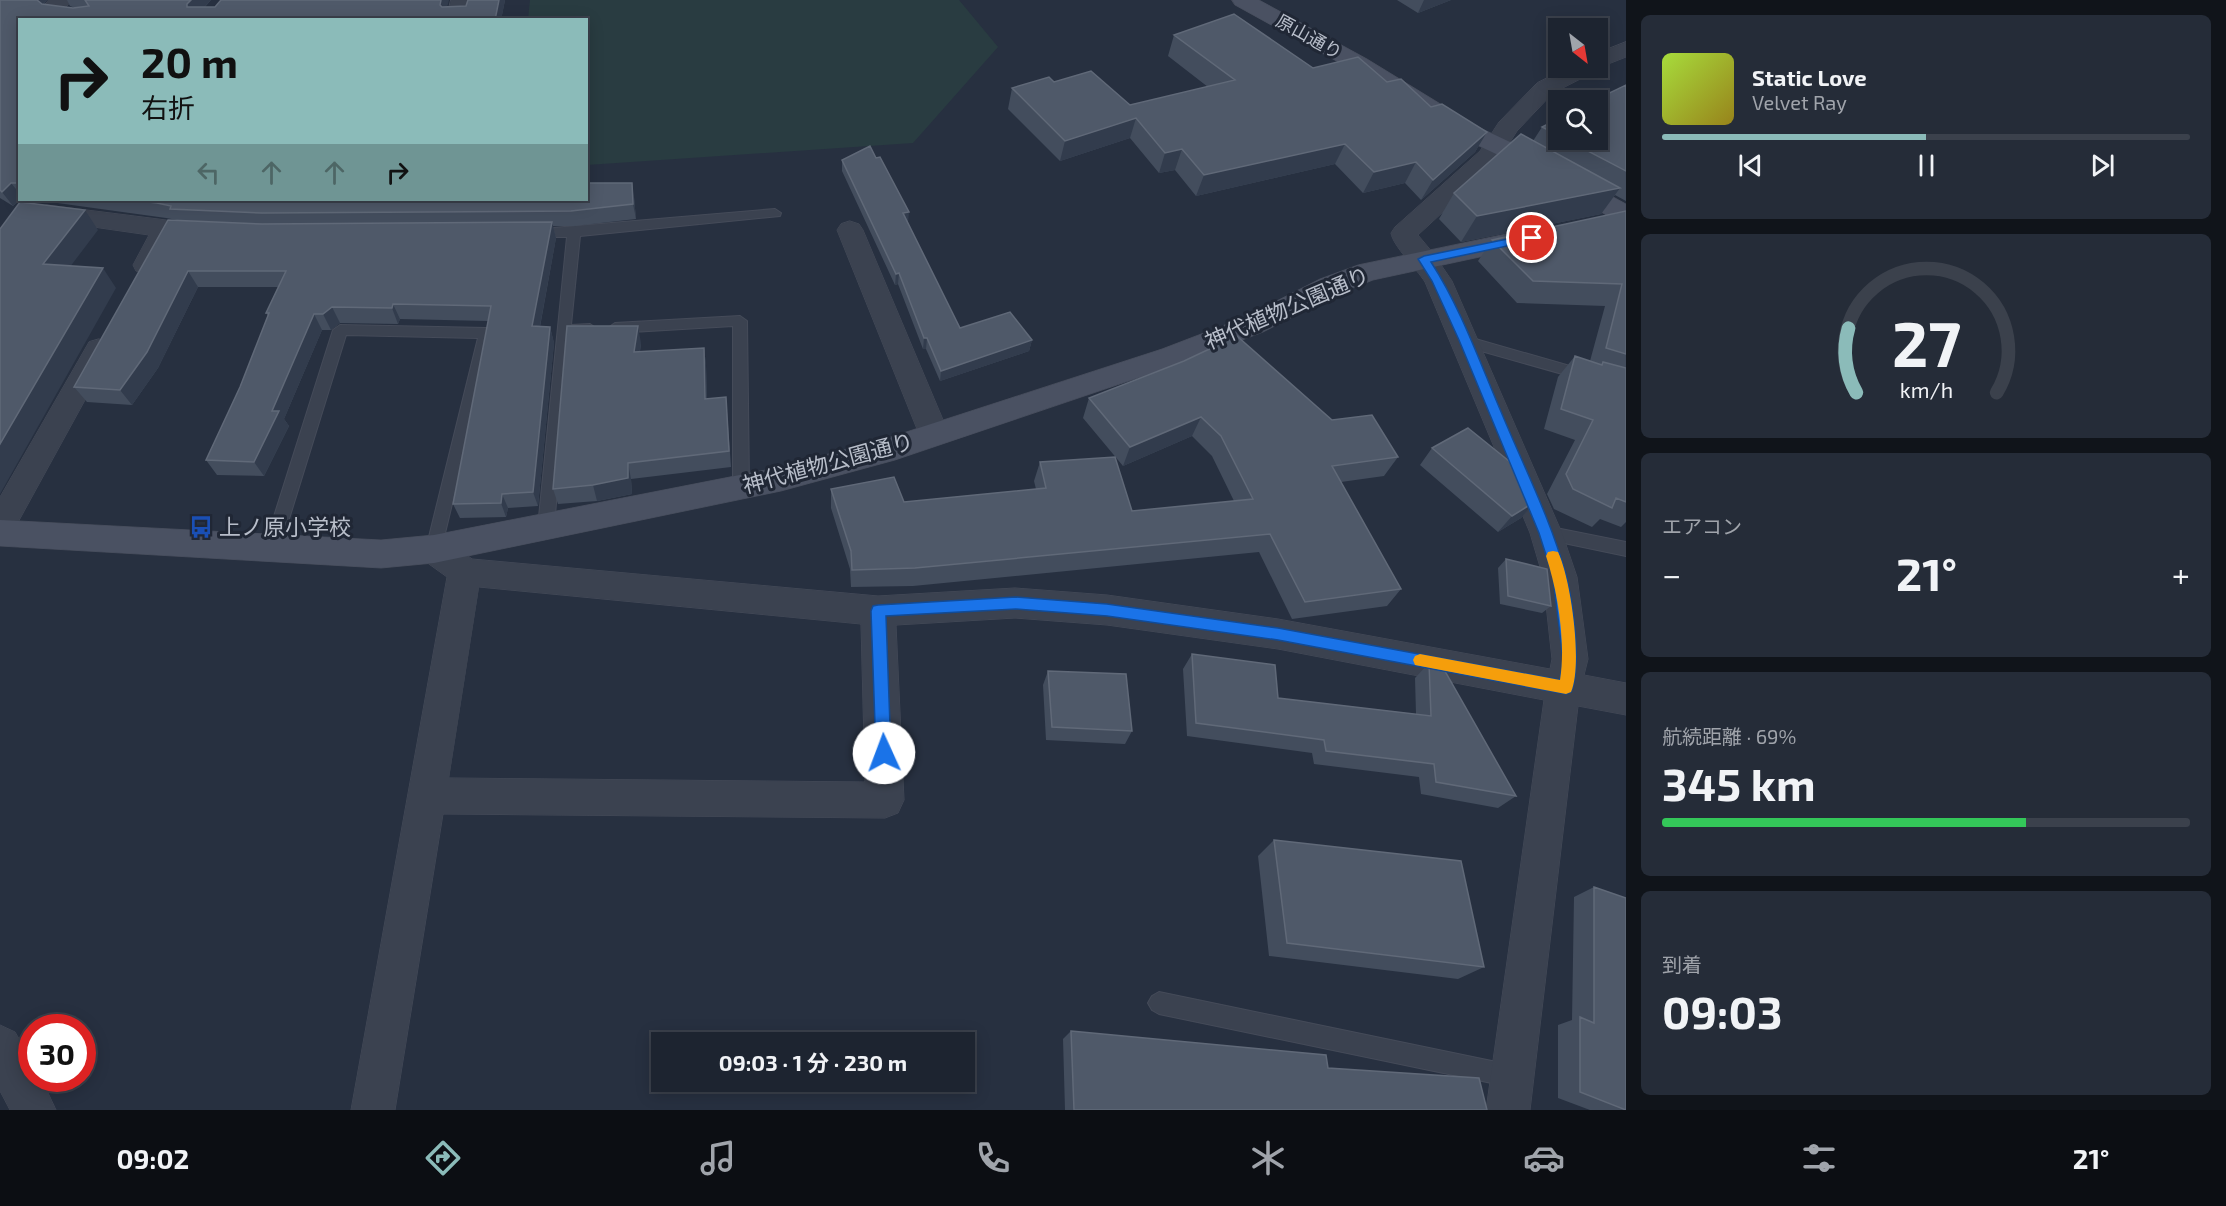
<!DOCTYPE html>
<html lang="ja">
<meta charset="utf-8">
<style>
body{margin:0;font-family:"Exo 2","Noto Sans JP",sans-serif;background:#252c38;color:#f1f3f6;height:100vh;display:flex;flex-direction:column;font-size:22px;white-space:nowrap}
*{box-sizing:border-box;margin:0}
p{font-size:20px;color:#a0a4ab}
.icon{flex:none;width:33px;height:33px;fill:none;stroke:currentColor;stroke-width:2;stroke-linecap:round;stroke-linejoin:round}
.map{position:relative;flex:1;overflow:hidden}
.drawer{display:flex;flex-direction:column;gap:15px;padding:15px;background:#10141a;width:600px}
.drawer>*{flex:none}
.top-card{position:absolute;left:18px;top:18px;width:570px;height:183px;border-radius:0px;box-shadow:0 3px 15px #0003,0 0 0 2px #3b414c;background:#8bbbb9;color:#111;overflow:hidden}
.needle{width:39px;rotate:149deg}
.controls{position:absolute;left:1548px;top:18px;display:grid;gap:12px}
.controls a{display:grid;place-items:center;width:60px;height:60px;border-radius:0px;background:#1d2430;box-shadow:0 3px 15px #0003,0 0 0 2px #3b414c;font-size:30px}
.speed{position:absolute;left:18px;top:1014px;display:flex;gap:12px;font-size:30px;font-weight:700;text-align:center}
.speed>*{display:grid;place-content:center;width:78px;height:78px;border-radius:50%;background:#1d2430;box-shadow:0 3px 15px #0003,0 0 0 2px #3b414c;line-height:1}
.speed .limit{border:9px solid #d22;background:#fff;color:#111}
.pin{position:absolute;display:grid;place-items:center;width:51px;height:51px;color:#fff;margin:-26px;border:3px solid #fff;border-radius:50%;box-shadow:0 2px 6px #0007}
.me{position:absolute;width:66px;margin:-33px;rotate:358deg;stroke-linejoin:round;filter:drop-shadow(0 0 4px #0008)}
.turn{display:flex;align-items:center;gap:21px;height:126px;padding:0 24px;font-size:27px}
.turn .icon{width:78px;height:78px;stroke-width:2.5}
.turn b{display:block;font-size:42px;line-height:51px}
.lanes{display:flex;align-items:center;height:57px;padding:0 24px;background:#0003;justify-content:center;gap:30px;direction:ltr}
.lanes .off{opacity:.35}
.big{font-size:45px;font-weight:700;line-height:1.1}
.drawer .tile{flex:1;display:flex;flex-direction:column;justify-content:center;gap:9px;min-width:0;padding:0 21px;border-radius:9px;background:#252c38}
.drawer .dial{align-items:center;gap:0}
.dial svg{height:156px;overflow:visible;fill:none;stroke:#3b414c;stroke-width:7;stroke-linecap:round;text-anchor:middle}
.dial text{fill:#f1f3f6;stroke:none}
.song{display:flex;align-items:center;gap:18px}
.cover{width:72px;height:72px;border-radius:9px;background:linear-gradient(135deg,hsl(80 70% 55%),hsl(50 70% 35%))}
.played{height:6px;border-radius:3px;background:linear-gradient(90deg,#8bbbb9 50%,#3b414c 50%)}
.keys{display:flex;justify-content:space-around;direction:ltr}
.heat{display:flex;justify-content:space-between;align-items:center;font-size:33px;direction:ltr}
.charge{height:9px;border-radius:4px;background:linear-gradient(90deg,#34c759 69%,#3b414c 0)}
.trip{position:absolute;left:651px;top:1032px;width:324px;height:60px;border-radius:0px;background:#1d2430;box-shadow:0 3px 15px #0003,0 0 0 2px #3b414c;font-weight:700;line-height:60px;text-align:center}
.menu{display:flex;height:96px;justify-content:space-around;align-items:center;background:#0c0e13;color:#a0a4ab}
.menu .icon{width:42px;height:42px}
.menu .selected{color:#8bbbb9}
.menu b{font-size:27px;color:#f1f3f6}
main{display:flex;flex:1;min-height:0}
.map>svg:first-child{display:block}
</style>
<main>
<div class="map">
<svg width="1626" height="1110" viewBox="0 0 1626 1110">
<rect width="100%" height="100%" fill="#273040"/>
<path fill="#293c41" d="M 530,0 L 959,0 L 998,47 L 913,143 L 587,165 L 586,20 L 528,19 Z"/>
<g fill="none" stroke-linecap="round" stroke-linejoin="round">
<g stroke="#454b59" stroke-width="2">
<path id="lane" d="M 775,209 L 781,213 L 780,216 L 580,236 L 571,325 L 590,324 L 597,329 L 590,334 L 570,336 L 554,527 L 552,532 L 546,534 L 540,532 L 538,527 L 567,237 L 534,237 L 529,236 L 527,233 L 529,230 Z
M 740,316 L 747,321 L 749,486 L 747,490 L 741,492 L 735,490 L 733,486 L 733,326 L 615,333 L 608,328 L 615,323 Z
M 340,325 L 486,328 L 493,333 L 440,554 L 434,556 L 428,554 L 426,549 L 478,338 L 346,335 L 280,548 L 278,553 L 272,555 L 266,553 L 264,548 L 333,330 Z
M 1465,336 L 1626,382 L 1626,392 L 1460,345 L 1458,341 Z
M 1546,526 L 1626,542 L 1626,556 L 1540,538 L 1538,533 L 1540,528 Z
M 1159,992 L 1511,1065 L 1519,1068 L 1522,1076 L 1519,1084 L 1511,1087 L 1159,1014 L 1152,1010 L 1148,1003 L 1152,996 Z"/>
</g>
<g stroke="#454b59" stroke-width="1">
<path id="street" d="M 49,0 L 72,0 L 66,7 L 92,15 L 95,20 C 79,20 51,24 41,9 Z
M 451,0 L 473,0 L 468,20 L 446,20 Z
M 1626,42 L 1626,57 L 1598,68 L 1597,68 L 1598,53 Z
M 1567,68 L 1595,68 L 1592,73 L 1553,93 L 1517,131 L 1498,161 L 1418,235 L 1433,253 L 1452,281 L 1562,533 L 1577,577 L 1588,659 L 1584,675 L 1626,683 L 1626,715 L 1578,706 L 1530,1110 L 1486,1110 L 1544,700 L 1278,649 L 1107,625 L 1015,618 L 896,625 L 904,800 L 898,813 L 885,818 L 443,814 L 395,1110 L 351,1110 L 447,577 L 422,559 L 418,549 L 422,539 C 443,532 456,547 472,559 L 878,596 L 1015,588 L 1107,595 L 1278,619 L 1550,669 L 1552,659 L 1543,577 L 1530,533 L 1425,282 C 1416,268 1393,246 1391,233 L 1395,227 L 1480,151 L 1499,122 L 1537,83 ZM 479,587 L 861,624 L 865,782 L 449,778 Z
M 47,205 L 166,220 L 175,223 L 179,229 L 156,271 L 146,274 L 136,271 L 133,265 L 149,235 L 38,219 L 34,213 L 38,207 Z
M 850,221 L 859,224 L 863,230 L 949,434 L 945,442 L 934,446 L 923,442 L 919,434 L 837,230 L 841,224 Z
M 99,339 L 109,342 L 113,349 L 11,535 L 0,539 L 0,497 L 89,342 Z
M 0,1025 L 15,1032 L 32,1061 L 32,1078 L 41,1078 L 56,1110 L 10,1110 L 0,1091 Z"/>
</g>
<g stroke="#454b59" stroke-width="1">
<path id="secondary" d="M 1232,0 L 1259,0 L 1367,59 L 1478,127 L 1529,151 L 1626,204 L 1626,223 L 1617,221 L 1511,161 L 1460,137 L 1351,69 L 1235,5 Z
M 1531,229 L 1540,232 L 1544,238 L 1540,244 L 1373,280 L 1340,293 L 1263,332 L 1182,363 L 895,460 L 781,491 L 434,563 L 381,568 L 0,546 L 0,520 L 381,540 L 434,535 L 781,467 L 894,436 L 1162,349 L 1243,318 L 1320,279 L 1358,265 Z"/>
</g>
<use href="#lane" fill="#3b4250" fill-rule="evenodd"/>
<use href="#street" fill="#3b4250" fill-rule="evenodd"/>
<use href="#secondary" fill="#4a5162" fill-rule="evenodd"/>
</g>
<path fill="#434d5d" d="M 0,0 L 47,0 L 43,5 L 73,8 L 75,8 L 70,6 L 67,0 L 211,0 L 205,7 L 447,7 L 466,6 L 468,0 L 505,0 L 501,20 L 20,20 L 20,200 L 13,206 L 0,198 Z
M 1397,0 L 1451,0 L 1418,13 Z
M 1174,35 L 1313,68 L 1387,82 L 1431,107 L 1487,132 L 1475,152 L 1421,200 L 1405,183 L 1363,193 L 1335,164 L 1196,196 L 1175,170 L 1159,173 L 1130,138 L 1060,161 L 1008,109 L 1012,88 L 1054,82 L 1130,105 L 1208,87 L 1168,56 Z
M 1626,85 L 1626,201 L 1615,195 L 1601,214 L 1461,242 L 1439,219 L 1454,193 L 1533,141 L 1542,127 L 1558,119 L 1558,140 L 1598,140 Z
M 842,160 L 908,223 L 960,328 L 1032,340 L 1029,351 L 940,381 L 926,349 L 923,349 L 898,284 L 895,285 L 842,171 Z
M 634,197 L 636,219 L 574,226 L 553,226 L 556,238 L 540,327 L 550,327 L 554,343 L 538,506 L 508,508 L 506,517 L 460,518 L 453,504 L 488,321 L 400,319 L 398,324 L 340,323 L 331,330 L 322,330 L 284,419 L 289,426 L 264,476 L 217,475 L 206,460 L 240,387 L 268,316 L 266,313 L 278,287 L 198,287 L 158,368 L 132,405 L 87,402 L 74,387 L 177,220 L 166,218 L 50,202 L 48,200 L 586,200 Z
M 1626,211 L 1626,522 L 1621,527 L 1600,519 L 1592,527 L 1554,509 L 1547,494 L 1575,440 L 1544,429 L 1558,377 L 1575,356 L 1590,361 L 1605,306 L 1517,303 L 1478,261 L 1492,240 Z
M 641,343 L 640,352 L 704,348 L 706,365 L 707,399 L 726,397 L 731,467 L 631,479 L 632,494 L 597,501 L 558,504 L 553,489 Z
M 1089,398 L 1332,420 L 1398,457 L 1384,476 L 1341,482 L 1401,589 L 1387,606 L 1292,619 L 1259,552 L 913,586 L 851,587 L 850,569 L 831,508 L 831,489 L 904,502 L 1036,489 L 1034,481 L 1040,462 L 1132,511 L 1234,501 L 1212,456 L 1192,436 L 1123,466 L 1083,418 Z
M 1432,448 L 1536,501 L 1521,518 L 1498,532 L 1420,465 Z
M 1506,559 L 1551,606 L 1542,613 L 1500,604 L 1498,568 Z
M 1192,654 L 1278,698 L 1416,714 L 1415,678 L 1429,663 L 1516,796 L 1498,808 L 1421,794 L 1419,777 L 1314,764 L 1312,753 L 1187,736 L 1183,669 Z
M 1048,671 L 1132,731 L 1125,744 L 1046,740 L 1043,685 Z
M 1274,840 L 1484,967 L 1458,979 L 1269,956 L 1258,856 Z
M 1594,887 L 1626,1110 L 1590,1110 L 1558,1098 L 1558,1025 L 1572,1020 L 1574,897 Z
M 1071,1031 L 1328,1068 L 1487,1110 L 1065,1110 L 1063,1039 Z"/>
<path fill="#323c4d" d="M 33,0 L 47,0 L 39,9 Z
M 191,0 L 211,0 L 194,18 L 187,7 L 187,4 Z
M 441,0 L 449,0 L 444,19 L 440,5 Z
M 499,0 L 505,0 L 501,20 L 495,20 Z
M 1424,0 L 1451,0 L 1418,13 Z
M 1136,118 L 1130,138 L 1060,161 L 1065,141 Z
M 1487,132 L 1475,152 L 1421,200 L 1433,180 Z
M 1345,144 L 1335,164 L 1196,196 L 1204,175 Z
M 1182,149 L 1175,170 L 1159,173 L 1165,153 Z
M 1416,162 L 1405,183 L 1363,193 L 1374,172 Z
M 11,183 L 20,194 L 20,200 L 13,206 L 2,192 Z
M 632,183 L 634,197 L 636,219 L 633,204 Z
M 1620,188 L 1601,214 L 1461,242 L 1477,216 Z
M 85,210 L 98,230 L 57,284 L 43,264 Z
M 909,212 L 908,223 L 903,213 Z
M 552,222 L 556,238 L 537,342 L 532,326 Z
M 103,268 L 116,288 L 0,494 L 0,444 Z
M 188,271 L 198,287 L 158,368 L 132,405 L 120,390 Z
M 899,273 L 898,284 L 895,285 L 896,274 Z
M 393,304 L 400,319 L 398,324 L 392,308 Z
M 332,307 L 340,323 L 331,330 L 323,314 Z
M 314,314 L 322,330 L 284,419 L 289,426 L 264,476 L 254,462 L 272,411 Z
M 638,326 L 641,343 L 637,369 L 634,352 Z
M 550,327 L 554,343 L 538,506 L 533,492 Z
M 924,338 L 927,338 L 926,349 L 923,349 Z
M 1032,340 L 1029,351 L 940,381 L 941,371 Z
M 704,348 L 706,365 L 707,415 L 705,399 Z
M 1201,417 L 1192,436 L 1123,466 L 1130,447 Z
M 628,463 L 631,479 L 632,494 L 597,501 L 593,485 Z
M 502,494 L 508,508 L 506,517 L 501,503 Z
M 1536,501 L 1521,518 L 1498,532 L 1512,516 Z"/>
<path fill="#4f5969" stroke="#606978" stroke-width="1.5" d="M 0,0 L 37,0 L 42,4 L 73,8 L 89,6 L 85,0 L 191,0 L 187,4 L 187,7 L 215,7 L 221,0 L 441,0 L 440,5 L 442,7 L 466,6 L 468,0 L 499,0 L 495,20 L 20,20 L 20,183 L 11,183 L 2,192 L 0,190 Z
M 1234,14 L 1313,68 L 1358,57 L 1387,82 L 1401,79 L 1431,107 L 1442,104 L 1487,132 L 1433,180 L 1416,162 L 1374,172 L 1345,144 L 1204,175 L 1182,149 L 1165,153 L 1136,118 L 1065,141 L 1012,88 L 1049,77 L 1054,82 L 1091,71 L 1130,105 L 1235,80 L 1174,35 Z
M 1626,85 L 1626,171 L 1567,140 L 1598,140 L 1598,100 L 1595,100 Z
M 1558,119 L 1558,135 L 1542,127 Z
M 1521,134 L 1620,188 L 1477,216 L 1454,193 Z
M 870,146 L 876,158 L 880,157 L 909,212 L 903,213 L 960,328 L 1010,312 L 1032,340 L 941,371 L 927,338 L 924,338 L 899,273 L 896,274 L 842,160 Z
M 586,183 L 632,183 L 633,204 L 571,211 L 262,213 L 170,209 L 171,206 L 157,203 L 131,200 L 586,200 Z
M 20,202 L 85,210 L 43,264 L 103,268 L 0,444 L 0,229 Z
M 1626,211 L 1626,354 L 1606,348 L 1622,284 L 1533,281 L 1492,240 Z
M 168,220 L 262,224 L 552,222 L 532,326 L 550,327 L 533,492 L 502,494 L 501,503 L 453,504 L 491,306 L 393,304 L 392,308 L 332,307 L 323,314 L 314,314 L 272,411 L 279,411 L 254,462 L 206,460 L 240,387 L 269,313 L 266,313 L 286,271 L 188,271 L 147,352 L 120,390 L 74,387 Z
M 567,326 L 638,326 L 634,352 L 704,348 L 705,399 L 726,397 L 729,451 L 628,463 L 628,478 L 593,485 L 553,489 Z
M 1237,336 L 1332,420 L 1372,415 L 1398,457 L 1332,466 L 1401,589 L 1305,602 L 1270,534 L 915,568 L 852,570 L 851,551 L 831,489 L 894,477 L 904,502 L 1046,488 L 1040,462 L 1115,457 L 1132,511 L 1253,499 L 1221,436 L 1201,417 L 1130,447 L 1089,398 L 1184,361 Z
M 1575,356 L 1602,365 L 1603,362 L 1626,368 L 1626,502 L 1616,498 L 1612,508 L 1573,489 L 1566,474 L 1593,420 L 1561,409 Z
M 1468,428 L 1525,474 L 1536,501 L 1512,516 L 1432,448 Z
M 1506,559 L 1547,569 L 1551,606 L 1508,596 Z
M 1192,654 L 1275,665 L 1278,698 L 1431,716 L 1429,663 L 1442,666 L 1516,796 L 1436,782 L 1434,764 L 1326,751 L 1324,740 L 1196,723 Z
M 1048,671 L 1126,674 L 1132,731 L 1052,727 Z
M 1274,840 L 1461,861 L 1484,967 L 1287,943 Z
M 1594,887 L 1626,898 L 1626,1110 L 1580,1092 L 1580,1017 L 1594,1023 Z
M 1071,1031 L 1326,1055 L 1328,1068 L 1479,1078 L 1487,1110 L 1074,1110 Z"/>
<path fill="#1a73e8" stroke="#114b97" stroke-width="1.5" d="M 1532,234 L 1536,235 L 1536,240 L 1431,262 C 1461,308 1480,363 1502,414 C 1524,467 1551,520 1566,575 C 1573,602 1582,667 1571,692 L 1566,694 L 1278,640 L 1107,616 L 1016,609 L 886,616 L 891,753 L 889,758 L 884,760 L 878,758 L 876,753 L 871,611 L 873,606 L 878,605 L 1016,597 L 1107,604 L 1278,628 L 1560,680 L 1563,659 L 1553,577 L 1539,533 L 1459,340 L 1432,281 L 1418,259 L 1424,256 Z"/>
<path fill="#f59e0b" d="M 1553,551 L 1558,552 C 1571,579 1583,665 1571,692 L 1566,694 L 1415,665 L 1413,660 L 1415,656 L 1420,654 L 1560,680 C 1566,643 1558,592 1546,556 L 1548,552 Z"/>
<defs>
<g id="bus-bare" transform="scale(1.8)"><path d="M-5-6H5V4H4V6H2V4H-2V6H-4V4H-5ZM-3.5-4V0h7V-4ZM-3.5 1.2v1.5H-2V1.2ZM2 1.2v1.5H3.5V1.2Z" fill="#1a4fb4" stroke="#202735" stroke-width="2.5" paint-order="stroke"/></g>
</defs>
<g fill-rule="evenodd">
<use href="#bus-bare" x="201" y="527"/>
</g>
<g text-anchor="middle" stroke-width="6" stroke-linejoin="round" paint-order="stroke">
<g font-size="18" fill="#b8beca" stroke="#202735">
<text transform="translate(1309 37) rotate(29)" y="6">原山通り</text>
</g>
<g font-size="22" fill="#b8beca" stroke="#202735">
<text transform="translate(1287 308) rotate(-23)" y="8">神代植物公園通り</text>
<text transform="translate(828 463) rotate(-15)" y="8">神代植物公園通り</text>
</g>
<g font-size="22" fill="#b8beca" stroke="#202735" text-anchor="start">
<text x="219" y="535">上ノ原小学校</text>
</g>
</g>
</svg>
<div class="controls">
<a><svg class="needle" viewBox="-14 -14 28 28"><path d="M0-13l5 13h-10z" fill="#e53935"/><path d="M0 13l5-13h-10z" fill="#a0a4ab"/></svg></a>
<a><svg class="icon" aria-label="search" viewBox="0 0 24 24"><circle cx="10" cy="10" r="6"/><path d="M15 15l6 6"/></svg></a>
</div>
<div class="speed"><div class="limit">30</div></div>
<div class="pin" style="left:1532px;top:238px;background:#d93025"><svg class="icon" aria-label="arrive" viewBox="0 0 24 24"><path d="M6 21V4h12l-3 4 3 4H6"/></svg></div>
<svg class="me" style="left:884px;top:753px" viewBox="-20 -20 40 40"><circle r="19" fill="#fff"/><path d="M0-13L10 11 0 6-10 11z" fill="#1a73e8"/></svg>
<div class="trip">09:03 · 1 分 · 230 m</div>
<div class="top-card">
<div class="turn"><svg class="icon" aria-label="right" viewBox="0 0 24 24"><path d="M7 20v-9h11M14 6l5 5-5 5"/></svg><div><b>20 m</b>右折</div></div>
<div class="lanes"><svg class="icon off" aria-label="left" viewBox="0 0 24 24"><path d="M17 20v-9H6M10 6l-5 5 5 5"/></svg><svg class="icon off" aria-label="ahead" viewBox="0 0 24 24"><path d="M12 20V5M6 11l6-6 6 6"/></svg><svg class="icon off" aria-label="ahead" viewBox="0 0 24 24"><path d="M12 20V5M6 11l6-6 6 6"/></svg><svg class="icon" aria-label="right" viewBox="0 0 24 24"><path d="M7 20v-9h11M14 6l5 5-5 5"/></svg></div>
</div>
</div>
<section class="drawer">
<div class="tile">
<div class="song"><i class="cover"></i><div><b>Static Love</b><p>Velvet Ray</p></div></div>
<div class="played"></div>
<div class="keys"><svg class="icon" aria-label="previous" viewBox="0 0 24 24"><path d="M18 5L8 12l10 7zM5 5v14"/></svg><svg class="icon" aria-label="pause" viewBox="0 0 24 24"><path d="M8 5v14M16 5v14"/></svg><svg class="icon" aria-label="next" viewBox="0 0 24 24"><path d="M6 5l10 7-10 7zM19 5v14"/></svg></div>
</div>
<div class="tile dial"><svg viewBox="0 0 100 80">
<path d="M14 69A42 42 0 1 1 86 69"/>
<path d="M14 69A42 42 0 0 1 10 36" stroke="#8bbbb9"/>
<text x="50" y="56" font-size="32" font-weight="700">27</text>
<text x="50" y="72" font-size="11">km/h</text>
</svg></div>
<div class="tile"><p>エアコン</p>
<div class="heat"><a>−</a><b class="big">21°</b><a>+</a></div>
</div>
<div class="tile"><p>航続距離 · 69%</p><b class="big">345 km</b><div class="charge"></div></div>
<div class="tile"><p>到着</p><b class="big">09:03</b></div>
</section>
</main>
<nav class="menu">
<b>09:02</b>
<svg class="icon selected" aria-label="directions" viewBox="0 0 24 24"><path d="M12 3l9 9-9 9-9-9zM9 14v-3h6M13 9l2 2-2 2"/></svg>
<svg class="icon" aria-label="music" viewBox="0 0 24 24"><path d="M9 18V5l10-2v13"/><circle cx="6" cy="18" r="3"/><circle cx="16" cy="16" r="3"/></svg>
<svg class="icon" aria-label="phone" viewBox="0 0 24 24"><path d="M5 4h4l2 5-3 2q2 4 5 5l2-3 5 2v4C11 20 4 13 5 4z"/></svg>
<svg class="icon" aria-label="climate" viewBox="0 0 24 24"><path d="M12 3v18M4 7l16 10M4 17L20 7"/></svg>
<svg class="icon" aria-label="car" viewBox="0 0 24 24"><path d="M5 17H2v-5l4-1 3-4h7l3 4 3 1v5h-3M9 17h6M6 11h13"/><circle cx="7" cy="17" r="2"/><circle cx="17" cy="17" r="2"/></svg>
<svg class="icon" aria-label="filters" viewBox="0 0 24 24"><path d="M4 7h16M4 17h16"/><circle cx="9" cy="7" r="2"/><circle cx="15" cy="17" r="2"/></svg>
<b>21°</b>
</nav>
